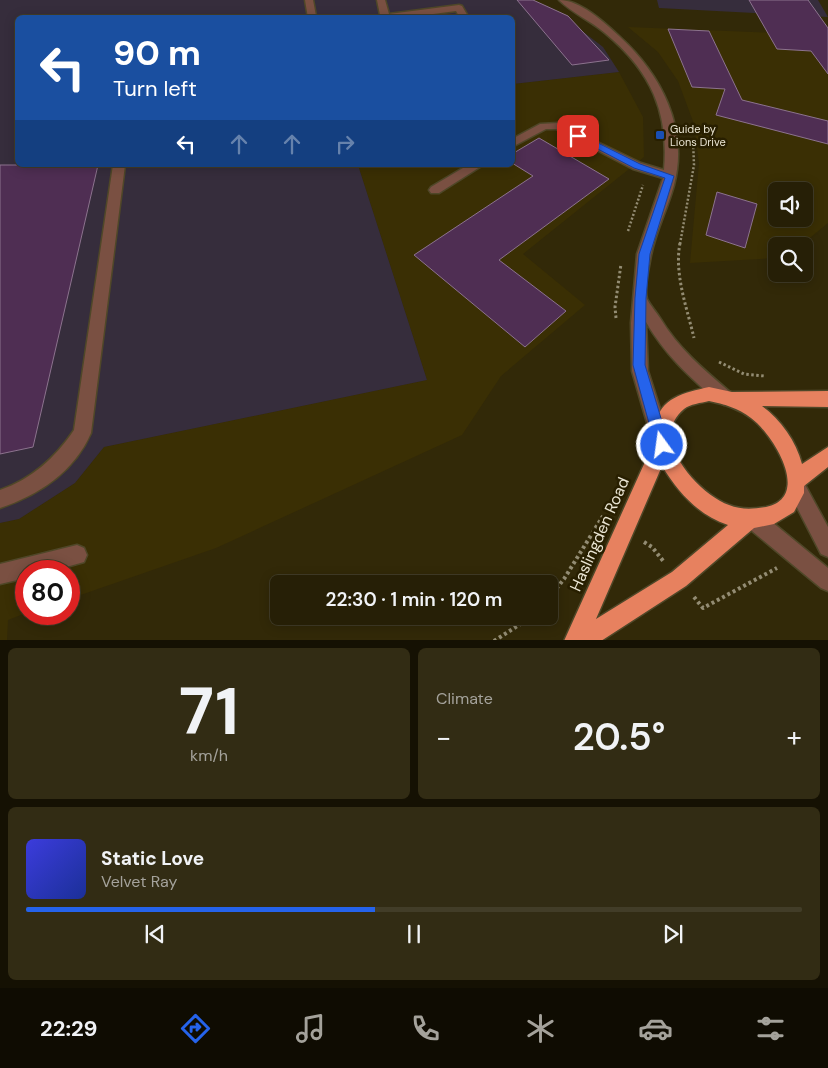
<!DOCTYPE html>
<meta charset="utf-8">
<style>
body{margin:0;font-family:"DM Sans",sans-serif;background:#322c14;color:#f1f3f6;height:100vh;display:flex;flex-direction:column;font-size:19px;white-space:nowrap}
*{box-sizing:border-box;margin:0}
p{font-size:16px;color:#a4a29b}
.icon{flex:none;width:28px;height:28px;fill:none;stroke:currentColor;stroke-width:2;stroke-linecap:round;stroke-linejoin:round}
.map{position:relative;height:640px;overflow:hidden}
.details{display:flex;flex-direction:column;gap:8px;padding:8px;background:#151103;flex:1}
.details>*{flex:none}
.top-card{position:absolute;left:15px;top:15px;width:500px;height:152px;border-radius:8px;box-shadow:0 2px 12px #0003,0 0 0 1px #423d28;background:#1a4fa0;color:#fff;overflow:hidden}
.fabs{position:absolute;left:768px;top:182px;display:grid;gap:10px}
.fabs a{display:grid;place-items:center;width:45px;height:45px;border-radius:8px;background:#261f06;box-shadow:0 2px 12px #0003,0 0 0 1px #423d28;font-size:25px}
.speed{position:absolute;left:15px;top:560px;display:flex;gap:10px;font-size:25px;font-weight:700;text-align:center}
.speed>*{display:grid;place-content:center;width:65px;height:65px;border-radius:50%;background:#261f06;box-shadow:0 2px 12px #0003,0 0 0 1px #423d28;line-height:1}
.speed .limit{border:8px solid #d22;background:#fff;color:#111}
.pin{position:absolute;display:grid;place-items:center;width:42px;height:42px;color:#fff;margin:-21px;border-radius:10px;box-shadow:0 2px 8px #0006}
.me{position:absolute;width:55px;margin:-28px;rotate:346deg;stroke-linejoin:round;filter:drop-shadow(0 0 4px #0008)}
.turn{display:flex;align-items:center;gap:18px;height:105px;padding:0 15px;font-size:22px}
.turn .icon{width:65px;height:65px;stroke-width:2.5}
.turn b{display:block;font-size:35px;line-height:42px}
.lanes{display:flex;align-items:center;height:48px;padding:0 15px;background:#0003;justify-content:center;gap:25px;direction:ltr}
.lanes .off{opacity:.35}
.big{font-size:38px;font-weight:600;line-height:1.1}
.details .widget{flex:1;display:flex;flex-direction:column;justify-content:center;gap:8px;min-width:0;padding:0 18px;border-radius:8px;background:#322c14}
.details .dial{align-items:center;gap:0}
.dial b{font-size:65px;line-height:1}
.song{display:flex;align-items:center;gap:15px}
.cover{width:60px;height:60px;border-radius:8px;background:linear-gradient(135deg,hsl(240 70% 55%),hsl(230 70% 35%))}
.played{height:5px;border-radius:2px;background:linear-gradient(90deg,#2563eb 45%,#423d28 45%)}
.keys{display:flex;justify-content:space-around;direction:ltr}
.heat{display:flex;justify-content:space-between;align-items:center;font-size:28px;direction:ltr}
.details .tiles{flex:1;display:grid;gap:8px;grid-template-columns:1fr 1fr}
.widget:last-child{grid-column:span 2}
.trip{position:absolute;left:270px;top:575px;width:288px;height:50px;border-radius:8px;background:#261f06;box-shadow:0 2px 12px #0003,0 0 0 1px #423d28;font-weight:600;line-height:50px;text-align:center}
.tabs{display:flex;height:80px;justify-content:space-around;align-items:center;background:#0f0c02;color:#a4a29b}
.tabs .icon{width:35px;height:35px}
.tabs .active{color:#2563eb}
.tabs b{font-size:22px;color:#f1f3f6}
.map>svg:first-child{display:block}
</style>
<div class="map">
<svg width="828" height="641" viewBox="0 0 828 641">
<rect width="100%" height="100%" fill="#322908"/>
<path fill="#3a2f04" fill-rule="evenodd" d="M 628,27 L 828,35 L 828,223 L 800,246 L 776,246 L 776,258 L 690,263 L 699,163 L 694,124 L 678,81 L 658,52 ZM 776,191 L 804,191 L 804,219 L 776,219 Z
M 619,72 L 643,117 L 644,157 L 523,254 L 585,305 L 501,376 L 462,435 L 216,548 L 69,599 L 69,571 L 26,571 L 26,613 L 8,620 L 7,640 L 0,641 L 0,523 L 19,519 L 75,483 L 104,447 L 427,380 L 358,165 L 512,165 L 513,84 Z"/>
<path fill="#362d3c" d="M 0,0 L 531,0 L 560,14 L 603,47 L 619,72 L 513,84 L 512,18 L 18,18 L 18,165 L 358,165 L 427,380 L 104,447 L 75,483 L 19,519 L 0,523 Z
M 657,0 L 818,0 L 828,17 L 659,8 Z"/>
<path fill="#4f2e53" stroke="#8c738e" d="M 517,0 L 533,0 L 568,16 L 609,60 L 572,65 Z
M 749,0 L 808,0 L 828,28 L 828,74 L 811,51 L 777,49 Z
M 668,29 L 709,31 L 742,100 L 828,121 L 828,144 L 716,115 L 725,89 L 692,87 Z
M 539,138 L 609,179 L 499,260 L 566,311 L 525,347 L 414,255 L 533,176 L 512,163 L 512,154 Z
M 0,165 L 98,165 L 33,447 L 0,454 Z
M 717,192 L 757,204 L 745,248 L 706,235 Z"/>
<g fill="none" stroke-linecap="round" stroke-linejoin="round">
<g stroke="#4f4728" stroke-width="3">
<path id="minor" d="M 305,0 L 313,0 L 316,16 L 319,18 L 308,18 Z
M 377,0 L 385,0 L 389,14 L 459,5 L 462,6 L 469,18 L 460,18 L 456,11 L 403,18 L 375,18 L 380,15 Z
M 559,0 C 580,0 604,22 619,36 C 661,74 689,128 674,185 C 667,211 654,234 650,261 C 648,271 644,289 647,299 C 650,305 656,312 660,318 C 678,348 703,369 730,392 L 732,397 L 730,402 L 724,405 L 718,402 C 689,376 666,356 646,322 L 648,371 L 670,440 L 667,446 L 661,448 L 655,446 L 652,440 L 632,371 L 631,323 L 637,254 L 663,178 L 633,169 L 556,129 L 546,129 L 512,147 L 512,139 L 540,124 L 558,123 L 641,163 L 664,170 C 669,112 651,71 605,33 C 591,21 572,13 559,0 Z
M 113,165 L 125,165 L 91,433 C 74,472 39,495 0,508 L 0,490 C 32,479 55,458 74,430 Z
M 468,165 L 483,165 L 439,193 L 431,193 L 429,190 L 431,187 Z
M 796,479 L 803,481 L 828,527 L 828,557 L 821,554 L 787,488 L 789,481 Z
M 753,509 L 760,512 L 828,568 L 828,591 L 821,588 L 746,526 L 743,519 L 746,512 Z
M 77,545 L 84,548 L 87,555 L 84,562 L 52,571 L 26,571 L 26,578 L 0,584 L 0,564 Z"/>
</g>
<g stroke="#4f4728" stroke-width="3">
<path id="highway" d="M 709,387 L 732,392 L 828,391 L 828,407 L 762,406 C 781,420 796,441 802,464 L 828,447 L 828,467 L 804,486 L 804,493 L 794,512 L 774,524 L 754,528 L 686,586 L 601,641 L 564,641 L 654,442 C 653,436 654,432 655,426 C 660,397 684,393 709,387 ZM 709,401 C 724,404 738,408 751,418 C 772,433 813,497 766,507 C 754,509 741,510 729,505 C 698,494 648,438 684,409 C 690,404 701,403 709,401 ZM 662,466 C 678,492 698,515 728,525 L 672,572 L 596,619 Z"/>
</g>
<path stroke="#938c73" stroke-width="2.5" stroke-dasharray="2 2" stroke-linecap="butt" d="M 628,231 L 643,185
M 680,244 L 694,165 L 693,140"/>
<path stroke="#938c73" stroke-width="3" stroke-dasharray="2.5 2.5" stroke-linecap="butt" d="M 680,243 C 674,274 687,308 694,338
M 616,318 L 615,307 L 621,264
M 719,362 L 744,374 L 765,376"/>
<path stroke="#938c73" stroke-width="4" stroke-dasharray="3 3" stroke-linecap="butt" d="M 644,542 L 652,547 L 664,562
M 694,597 L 703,608 L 777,568
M 549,598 L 564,579 L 603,516
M 494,641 L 533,616"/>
<use href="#minor" fill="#7a5042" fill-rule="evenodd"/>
<use href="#highway" fill="#e7815f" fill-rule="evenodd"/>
</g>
<path fill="#2563eb" stroke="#184099" d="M 578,133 L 640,164 L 674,176 L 650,254 L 646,298 L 645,365 L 669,445 L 667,450 L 662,452 L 657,450 L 655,445 L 633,365 L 635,298 L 639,254 L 665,178 L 634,168 L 575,137 L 575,134 Z"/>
<rect fill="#1a4fb4" stroke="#281f00" stroke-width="2" x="655" y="130" width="10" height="10" rx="2.5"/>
<g text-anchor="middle" stroke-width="5" stroke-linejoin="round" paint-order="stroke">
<g font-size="11" fill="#eae5d3" stroke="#281f00" text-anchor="start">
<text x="670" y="133">Guide by<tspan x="670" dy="13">Lions Drive</tspan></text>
</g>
<g font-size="16" fill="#eae5d3" stroke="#281f00">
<text transform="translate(599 534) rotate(-66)" y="6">Haslingden Road</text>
</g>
</g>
</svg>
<div class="fabs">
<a><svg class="icon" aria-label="sound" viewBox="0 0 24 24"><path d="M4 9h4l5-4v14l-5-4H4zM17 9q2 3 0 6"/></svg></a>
<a><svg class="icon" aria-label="search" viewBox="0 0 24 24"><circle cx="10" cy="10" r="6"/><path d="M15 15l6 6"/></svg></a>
</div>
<div class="speed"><div class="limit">80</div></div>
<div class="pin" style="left:578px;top:136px;background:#d93025"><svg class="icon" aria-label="arrive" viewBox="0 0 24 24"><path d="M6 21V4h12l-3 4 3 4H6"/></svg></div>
<svg class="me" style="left:662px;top:445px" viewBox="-20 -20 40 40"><circle r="17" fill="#2563eb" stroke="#fff" stroke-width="3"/><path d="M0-11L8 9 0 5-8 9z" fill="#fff"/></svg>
<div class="trip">22:30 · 1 min · 120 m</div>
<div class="top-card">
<div class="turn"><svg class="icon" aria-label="left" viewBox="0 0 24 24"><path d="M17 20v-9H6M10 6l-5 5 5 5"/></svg><div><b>90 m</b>Turn left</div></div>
<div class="lanes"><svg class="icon" aria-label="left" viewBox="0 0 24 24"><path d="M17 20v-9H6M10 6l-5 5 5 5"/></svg><svg class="icon off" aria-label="ahead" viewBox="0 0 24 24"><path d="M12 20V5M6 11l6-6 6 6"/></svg><svg class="icon off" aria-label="ahead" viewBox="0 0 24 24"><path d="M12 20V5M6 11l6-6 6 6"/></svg><svg class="icon off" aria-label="right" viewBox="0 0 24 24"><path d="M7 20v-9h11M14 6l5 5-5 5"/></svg></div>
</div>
</div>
<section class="details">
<div class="tiles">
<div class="widget dial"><b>71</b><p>km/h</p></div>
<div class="widget"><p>Climate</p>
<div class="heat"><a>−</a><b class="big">20.5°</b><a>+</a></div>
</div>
<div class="widget">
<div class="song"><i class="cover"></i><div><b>Static Love</b><p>Velvet Ray</p></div></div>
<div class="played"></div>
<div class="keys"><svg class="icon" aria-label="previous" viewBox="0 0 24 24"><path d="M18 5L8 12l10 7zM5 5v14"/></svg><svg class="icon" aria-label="pause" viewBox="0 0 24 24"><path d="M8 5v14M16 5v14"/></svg><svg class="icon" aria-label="next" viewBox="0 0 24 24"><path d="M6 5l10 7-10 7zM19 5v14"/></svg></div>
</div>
</div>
</section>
<nav class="tabs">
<b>22:29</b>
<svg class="icon active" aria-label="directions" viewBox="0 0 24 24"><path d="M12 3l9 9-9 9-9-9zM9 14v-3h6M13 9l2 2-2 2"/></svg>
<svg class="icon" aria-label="music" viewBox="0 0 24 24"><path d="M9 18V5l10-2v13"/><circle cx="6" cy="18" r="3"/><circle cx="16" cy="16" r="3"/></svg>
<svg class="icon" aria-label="phone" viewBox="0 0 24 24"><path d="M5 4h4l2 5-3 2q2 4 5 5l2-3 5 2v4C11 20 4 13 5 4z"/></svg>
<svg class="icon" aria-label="climate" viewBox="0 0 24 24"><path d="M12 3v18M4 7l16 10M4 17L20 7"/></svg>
<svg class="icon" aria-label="car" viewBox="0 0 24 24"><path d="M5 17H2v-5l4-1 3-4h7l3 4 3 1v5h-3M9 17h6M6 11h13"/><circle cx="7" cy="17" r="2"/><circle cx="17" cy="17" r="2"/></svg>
<svg class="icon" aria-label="filters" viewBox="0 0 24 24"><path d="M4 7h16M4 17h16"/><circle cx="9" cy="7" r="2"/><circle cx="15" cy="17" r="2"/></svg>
</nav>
